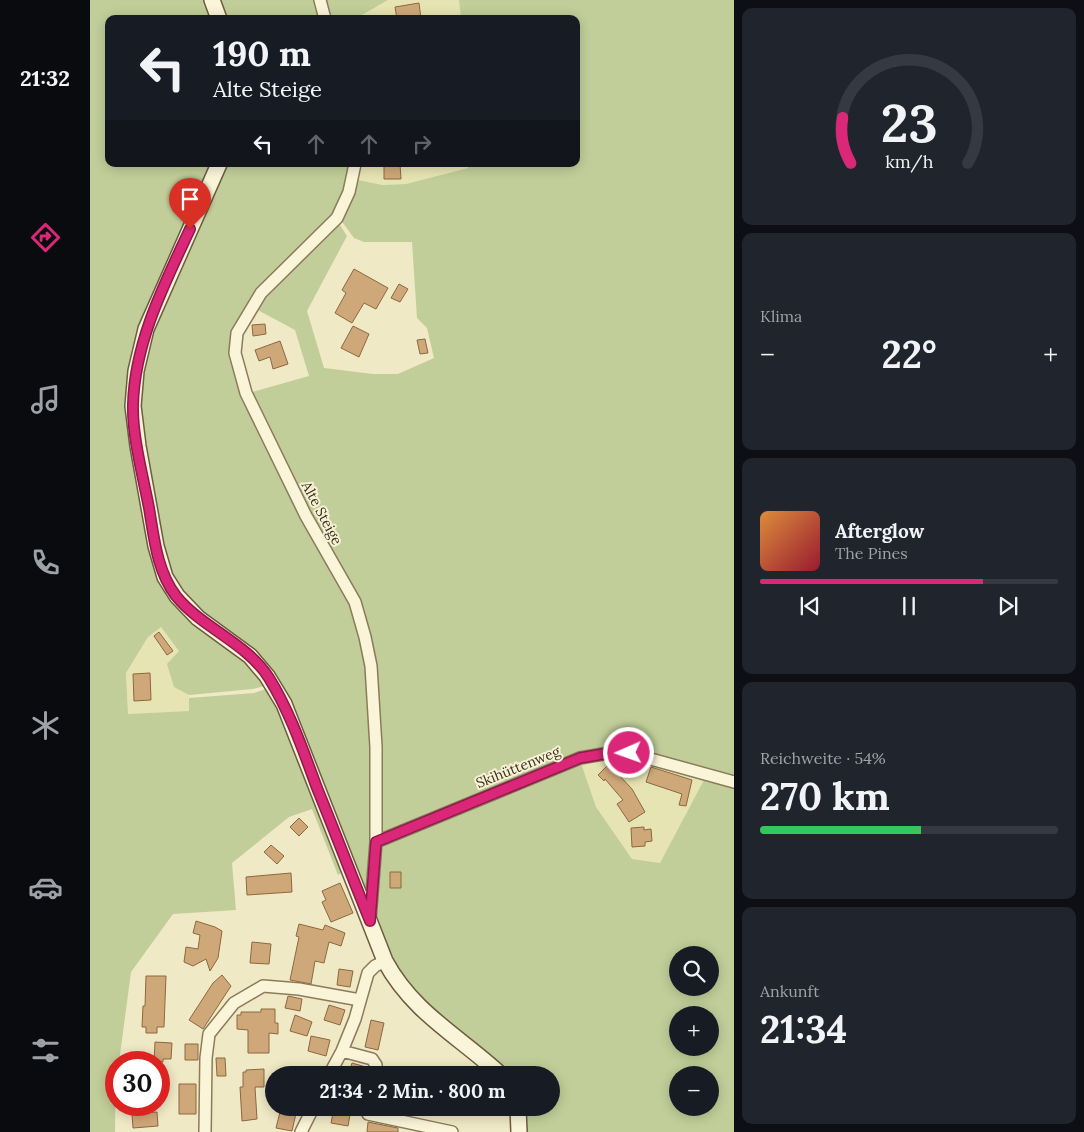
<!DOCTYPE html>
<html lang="de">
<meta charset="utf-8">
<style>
body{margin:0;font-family:Lora,serif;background:#20242c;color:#f1f3f6;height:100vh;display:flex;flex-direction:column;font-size:19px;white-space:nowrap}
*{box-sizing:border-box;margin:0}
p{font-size:16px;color:#9ea1a6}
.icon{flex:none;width:28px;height:28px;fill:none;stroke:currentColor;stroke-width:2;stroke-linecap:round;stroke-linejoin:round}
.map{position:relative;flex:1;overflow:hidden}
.sheet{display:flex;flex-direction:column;gap:8px;padding:8px;background:#0d0f14;width:350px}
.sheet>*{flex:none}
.guide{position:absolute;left:15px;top:15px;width:475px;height:152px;border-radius:10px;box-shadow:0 2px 12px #0003;background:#171b24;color:#f1f3f6;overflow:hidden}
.controls{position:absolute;left:579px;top:946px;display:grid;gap:10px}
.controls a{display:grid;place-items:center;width:50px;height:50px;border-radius:50%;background:#171b24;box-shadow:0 2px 12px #0003;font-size:25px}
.speed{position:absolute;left:15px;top:1051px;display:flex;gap:10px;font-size:25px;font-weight:700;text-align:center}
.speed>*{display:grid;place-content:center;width:65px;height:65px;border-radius:50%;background:#171b24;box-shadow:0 2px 12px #0003;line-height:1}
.speed .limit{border:8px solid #d22;background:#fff;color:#111}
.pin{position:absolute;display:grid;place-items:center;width:42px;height:42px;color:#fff;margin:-51px -21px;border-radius:50% 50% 50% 0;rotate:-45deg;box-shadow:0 0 5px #0007}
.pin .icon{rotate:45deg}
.me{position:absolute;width:55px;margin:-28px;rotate:268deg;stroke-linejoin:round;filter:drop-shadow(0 0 4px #0008)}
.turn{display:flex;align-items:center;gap:18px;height:105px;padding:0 25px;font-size:22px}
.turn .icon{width:65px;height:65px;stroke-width:2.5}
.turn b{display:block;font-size:35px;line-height:42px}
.lanes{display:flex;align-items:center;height:48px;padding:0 25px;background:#0003;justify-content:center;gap:25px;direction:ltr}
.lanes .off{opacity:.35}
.big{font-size:38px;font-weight:700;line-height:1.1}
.sheet .tile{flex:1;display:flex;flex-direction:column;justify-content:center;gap:8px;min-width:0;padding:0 18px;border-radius:10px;background:#20242c}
.sheet .dial{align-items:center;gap:0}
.dial svg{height:130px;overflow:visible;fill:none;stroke:#363941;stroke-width:7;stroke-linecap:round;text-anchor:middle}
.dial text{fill:#f1f3f6;stroke:none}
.song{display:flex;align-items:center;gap:15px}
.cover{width:60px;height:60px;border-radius:8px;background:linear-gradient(135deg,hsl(30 70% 55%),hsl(350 70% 35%))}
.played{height:5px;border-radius:2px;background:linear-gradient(90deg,#db2777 75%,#363941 75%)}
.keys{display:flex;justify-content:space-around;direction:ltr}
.heat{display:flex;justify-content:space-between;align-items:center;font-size:28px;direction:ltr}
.charge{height:8px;border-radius:4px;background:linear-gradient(90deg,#34c759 54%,#363941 0)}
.trip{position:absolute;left:175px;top:1066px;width:295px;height:50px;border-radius:25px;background:#171b24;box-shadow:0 2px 12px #0003;font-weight:700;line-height:50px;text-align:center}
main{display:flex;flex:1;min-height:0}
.tabs{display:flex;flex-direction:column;width:90px;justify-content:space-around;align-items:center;background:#090b0e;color:#9ea1a6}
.tabs .icon{width:35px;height:35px}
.tabs .current{color:#db2777}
.tabs b{font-size:22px;color:#f1f3f6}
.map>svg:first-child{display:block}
</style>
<main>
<nav class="tabs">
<b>21:32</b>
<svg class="icon current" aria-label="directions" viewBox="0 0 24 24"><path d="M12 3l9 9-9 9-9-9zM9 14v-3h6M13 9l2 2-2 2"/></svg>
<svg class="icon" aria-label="music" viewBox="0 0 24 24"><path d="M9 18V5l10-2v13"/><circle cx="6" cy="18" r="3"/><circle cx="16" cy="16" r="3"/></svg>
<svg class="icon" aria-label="phone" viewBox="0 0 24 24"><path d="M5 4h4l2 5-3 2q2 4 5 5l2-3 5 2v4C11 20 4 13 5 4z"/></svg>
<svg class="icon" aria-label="climate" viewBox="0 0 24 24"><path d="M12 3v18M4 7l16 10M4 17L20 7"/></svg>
<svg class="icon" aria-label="car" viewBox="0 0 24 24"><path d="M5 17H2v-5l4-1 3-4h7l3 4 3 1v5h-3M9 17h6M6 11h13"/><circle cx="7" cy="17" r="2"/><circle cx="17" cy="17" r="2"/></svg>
<svg class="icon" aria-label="filters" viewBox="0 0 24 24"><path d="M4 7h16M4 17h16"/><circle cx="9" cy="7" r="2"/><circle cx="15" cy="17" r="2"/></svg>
</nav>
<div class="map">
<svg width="644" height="1132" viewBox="0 0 644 1132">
<rect width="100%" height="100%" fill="#f0e9c5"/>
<path fill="#e6e4b2" d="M 298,0 L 369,0 L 371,19 L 265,19 Z
M 267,164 L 378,164 L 378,168 L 316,184 L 292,185 L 264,179 Z
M 71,627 L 90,651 L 84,687 L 99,695 L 99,711 L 38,714 L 36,673 L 58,637 Z
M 539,754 L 615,778 L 570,863 L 542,859 L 506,807 L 490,760 Z"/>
<path fill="#c1ce99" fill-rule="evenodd" d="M 0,0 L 118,0 L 125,19 L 19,19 L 19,164 L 125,164 L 42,370 L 72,580 L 156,659 L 178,685 L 163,689 L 99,695 L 84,687 L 77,664 L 89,651 L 71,627 L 58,637 L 36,673 L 38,714 L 99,711 L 99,698 L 164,693 L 179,688 L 256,870 L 248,875 L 222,809 L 199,817 L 142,863 L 146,910 L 83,914 L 41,972 L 29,1062 L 26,1062 L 25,1132 L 0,1132 Z
M 127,0 L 228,0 L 233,19 L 135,19 Z
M 233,0 L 298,0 L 265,19 L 238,19 Z
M 369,0 L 644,0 L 644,1132 L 433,1132 L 432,1108 L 461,1108 L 461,1075 L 418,1075 L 354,1024 L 308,975 L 283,918 L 288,838 L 277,637 L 159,393 L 219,376 L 205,330 L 164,308 L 248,222 L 257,236 L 217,311 L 234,368 L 283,374 L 308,374 L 344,358 L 337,328 L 327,318 L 322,242 L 274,242 L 264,238 L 250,219 L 264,179 L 292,185 L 316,184 L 378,168 L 378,164 L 486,164 L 486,19 L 371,19 ZM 539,754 L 615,778 L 570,863 L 542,859 L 506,807 L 490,760 ZM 588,955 L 620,955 L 620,988 L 588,988 ZM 588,1015 L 620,1015 L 620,1048 L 588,1048 ZM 588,1075 L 620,1075 L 620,1108 L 588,1108 Z
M 134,164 L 263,164 L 245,216 L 170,291 L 143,353 L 263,604 L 274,638 L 284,747 L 279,904 L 199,702 L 111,614 L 78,574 L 48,406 L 59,329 Z"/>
<path fill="#cfa87a" stroke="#8c683f" d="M 329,3 L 331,19 L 307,19 L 305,7 Z
M 294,164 L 310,164 L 311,179 L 294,179 Z
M 264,269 L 298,288 L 286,309 L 274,303 L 262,323 L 245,313 L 256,293 L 252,290 Z
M 309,284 L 318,289 L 310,302 L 301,298 Z
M 175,324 L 176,334 L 163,336 L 162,325 Z
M 263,326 L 279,334 L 269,357 L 251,348 Z
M 335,339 L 338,353 L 330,354 L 327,340 Z
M 190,341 L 198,364 L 183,369 L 180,357 L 169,361 L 165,350 Z
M 69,632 L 83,651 L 77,655 L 64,636 Z
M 60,673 L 61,700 L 44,701 L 43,674 Z
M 536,760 L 546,763 L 551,768 L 540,777 L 528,774 L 542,789 L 555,812 L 539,822 L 527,804 L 533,800 L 515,779 L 514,781 L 508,775 L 521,762 L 527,768 Z
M 561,767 L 602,780 L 596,806 L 589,805 L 592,794 L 556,782 Z
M 209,818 L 218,827 L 209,836 L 200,827 Z
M 554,827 L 554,830 L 561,829 L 562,841 L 555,842 L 555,846 L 542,847 L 541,828 Z
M 181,845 L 194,856 L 187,864 L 174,852 Z
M 300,872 L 311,872 L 311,888 L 300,888 Z
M 201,873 L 202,892 L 157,895 L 156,877 Z
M 250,883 L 263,913 L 241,922 L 232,902 L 236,900 L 232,891 Z
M 106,921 L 125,927 L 132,931 L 128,958 L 120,971 L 116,959 L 103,966 L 94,962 L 96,947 L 108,949 L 110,935 L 103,933 Z
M 209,924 L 233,930 L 235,925 L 255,933 L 251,946 L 239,942 L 234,963 L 225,961 L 221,984 L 200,980 L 209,937 L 206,936 Z
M 162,942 L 181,944 L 179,964 L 160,963 Z
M 249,969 L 263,971 L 260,987 L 247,985 Z
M 132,975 L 141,986 L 113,1029 L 99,1020 L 123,983 Z
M 56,976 L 76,976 L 74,1027 L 67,1027 L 67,1033 L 56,1033 L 56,1027 L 52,1027 L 53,1006 L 55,1006 Z
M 198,996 L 212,999 L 210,1011 L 195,1008 Z
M 239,1005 L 255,1010 L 250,1025 L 234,1020 Z
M 171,1009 L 185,1009 L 185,1023 L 188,1023 L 188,1034 L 179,1033 L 179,1053 L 158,1053 L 158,1030 L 147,1029 L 147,1015 L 151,1015 L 151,1012 L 171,1012 Z
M 205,1015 L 222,1022 L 217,1036 L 200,1031 Z
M 281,1020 L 294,1023 L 288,1050 L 275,1047 Z
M 221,1036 L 240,1040 L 236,1056 L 218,1051 Z
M 65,1042 L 82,1043 L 81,1059 L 73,1059 L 73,1062 L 64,1062 Z
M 95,1044 L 108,1044 L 108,1060 L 95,1060 Z
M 126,1058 L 135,1058 L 136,1076 L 127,1076 Z
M 262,1063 L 276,1067 L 273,1075 L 258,1075 Z
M 174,1069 L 174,1087 L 165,1087 L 167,1119 L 152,1121 L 150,1087 L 153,1087 L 153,1072 L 156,1072 L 156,1070 Z
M 89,1084 L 106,1084 L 106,1114 L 89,1114 Z
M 191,1108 L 207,1109 L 202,1131 L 186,1128 Z
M 244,1108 L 261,1109 L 258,1126 L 241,1123 Z
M 67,1112 L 68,1126 L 43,1128 L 42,1114 Z
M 278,1122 L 308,1128 L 308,1132 L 277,1132 Z"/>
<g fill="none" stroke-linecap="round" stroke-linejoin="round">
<g stroke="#8c7b5a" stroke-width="14">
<path id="street" d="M 230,0 L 235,19
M 265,164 L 259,192 L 247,218 L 171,293 L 147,333 L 145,353 L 156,393 L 216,516 L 265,602 L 275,637 L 281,666 L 286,747 L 286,842 L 280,919
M 286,842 L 490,758 L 519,753 L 539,753 L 644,782
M 252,1051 L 282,1059 L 286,1065 L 284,1075
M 239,1075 L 252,1051 L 265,1019 L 278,973 L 285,966 L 295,961
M 276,1108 L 278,1114 L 362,1132
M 115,1132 L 116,1058 L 119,1034 L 144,1003 L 173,986 L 209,989 L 270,1000
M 211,1132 L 223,1108"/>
</g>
<g stroke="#6e5c3e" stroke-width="18">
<path id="secondary" d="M 122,0 L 129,19
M 129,164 L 56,329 L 46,371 L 43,406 L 48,446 L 66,546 L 75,577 L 87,596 L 108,618 L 160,656 L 177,676 L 194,704 L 295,961 C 323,1013 369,1036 411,1075
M 428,1108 L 429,1132"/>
</g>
<use href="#street" stroke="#faf4d9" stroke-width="11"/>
<use href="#secondary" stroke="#faf4d9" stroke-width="15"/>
</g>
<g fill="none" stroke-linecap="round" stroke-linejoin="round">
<g stroke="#8e194d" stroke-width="12">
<path id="route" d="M 100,229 C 74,285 45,341 43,404 C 42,436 53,476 59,508 C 64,538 67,571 86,596 C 112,628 157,643 179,678 C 200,712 213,750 227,788 C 245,832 262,877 280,921 L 286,842 L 490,758 L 519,753 L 539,753"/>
</g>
<use href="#route" stroke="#db2777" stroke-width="9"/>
</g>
<g text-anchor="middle" stroke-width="4" stroke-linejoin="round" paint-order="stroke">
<g font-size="14" fill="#3b301f" stroke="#f7f1d5">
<text transform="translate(232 513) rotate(62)" y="5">Alte Steige</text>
<text transform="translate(428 767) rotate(-22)" y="5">Skihüttenweg</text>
</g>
</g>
</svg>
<div class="controls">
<a><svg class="icon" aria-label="search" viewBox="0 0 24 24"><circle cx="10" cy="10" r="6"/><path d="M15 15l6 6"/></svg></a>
<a>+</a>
<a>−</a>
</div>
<div class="speed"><div class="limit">30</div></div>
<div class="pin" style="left:100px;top:229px;background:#d93025"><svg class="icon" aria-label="arrive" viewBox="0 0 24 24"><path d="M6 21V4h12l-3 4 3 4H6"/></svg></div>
<svg class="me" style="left:539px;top:753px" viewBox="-20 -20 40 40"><circle r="17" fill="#db2777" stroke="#fff" stroke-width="3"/><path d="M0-11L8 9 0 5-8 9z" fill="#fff"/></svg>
<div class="trip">21:34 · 2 Min. · 800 m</div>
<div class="guide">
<div class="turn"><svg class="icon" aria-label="left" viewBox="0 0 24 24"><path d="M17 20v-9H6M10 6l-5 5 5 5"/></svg><div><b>190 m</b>Alte Steige</div></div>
<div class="lanes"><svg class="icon" aria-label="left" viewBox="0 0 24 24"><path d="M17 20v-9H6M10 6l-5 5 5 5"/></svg><svg class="icon off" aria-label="ahead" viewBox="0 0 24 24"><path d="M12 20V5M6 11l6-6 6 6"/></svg><svg class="icon off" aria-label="ahead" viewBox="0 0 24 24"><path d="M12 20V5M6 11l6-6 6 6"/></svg><svg class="icon off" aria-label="right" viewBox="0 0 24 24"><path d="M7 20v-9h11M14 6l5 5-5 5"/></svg></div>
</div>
</div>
<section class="sheet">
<div class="tile dial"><svg viewBox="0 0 100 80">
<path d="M14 69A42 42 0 1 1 86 69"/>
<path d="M14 69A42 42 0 0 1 9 41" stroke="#db2777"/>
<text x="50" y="56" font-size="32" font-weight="700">23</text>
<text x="50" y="72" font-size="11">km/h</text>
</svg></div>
<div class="tile"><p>Klima</p>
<div class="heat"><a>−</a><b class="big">22°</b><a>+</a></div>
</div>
<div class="tile">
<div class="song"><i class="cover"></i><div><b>Afterglow</b><p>The Pines</p></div></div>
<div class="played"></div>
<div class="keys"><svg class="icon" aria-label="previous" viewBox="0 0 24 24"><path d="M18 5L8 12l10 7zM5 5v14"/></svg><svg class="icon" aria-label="pause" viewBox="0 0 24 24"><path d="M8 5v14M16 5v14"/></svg><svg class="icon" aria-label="next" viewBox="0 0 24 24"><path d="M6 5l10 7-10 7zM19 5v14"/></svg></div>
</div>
<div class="tile"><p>Reichweite · 54%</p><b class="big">270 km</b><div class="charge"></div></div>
<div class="tile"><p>Ankunft</p><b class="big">21:34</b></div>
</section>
</main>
